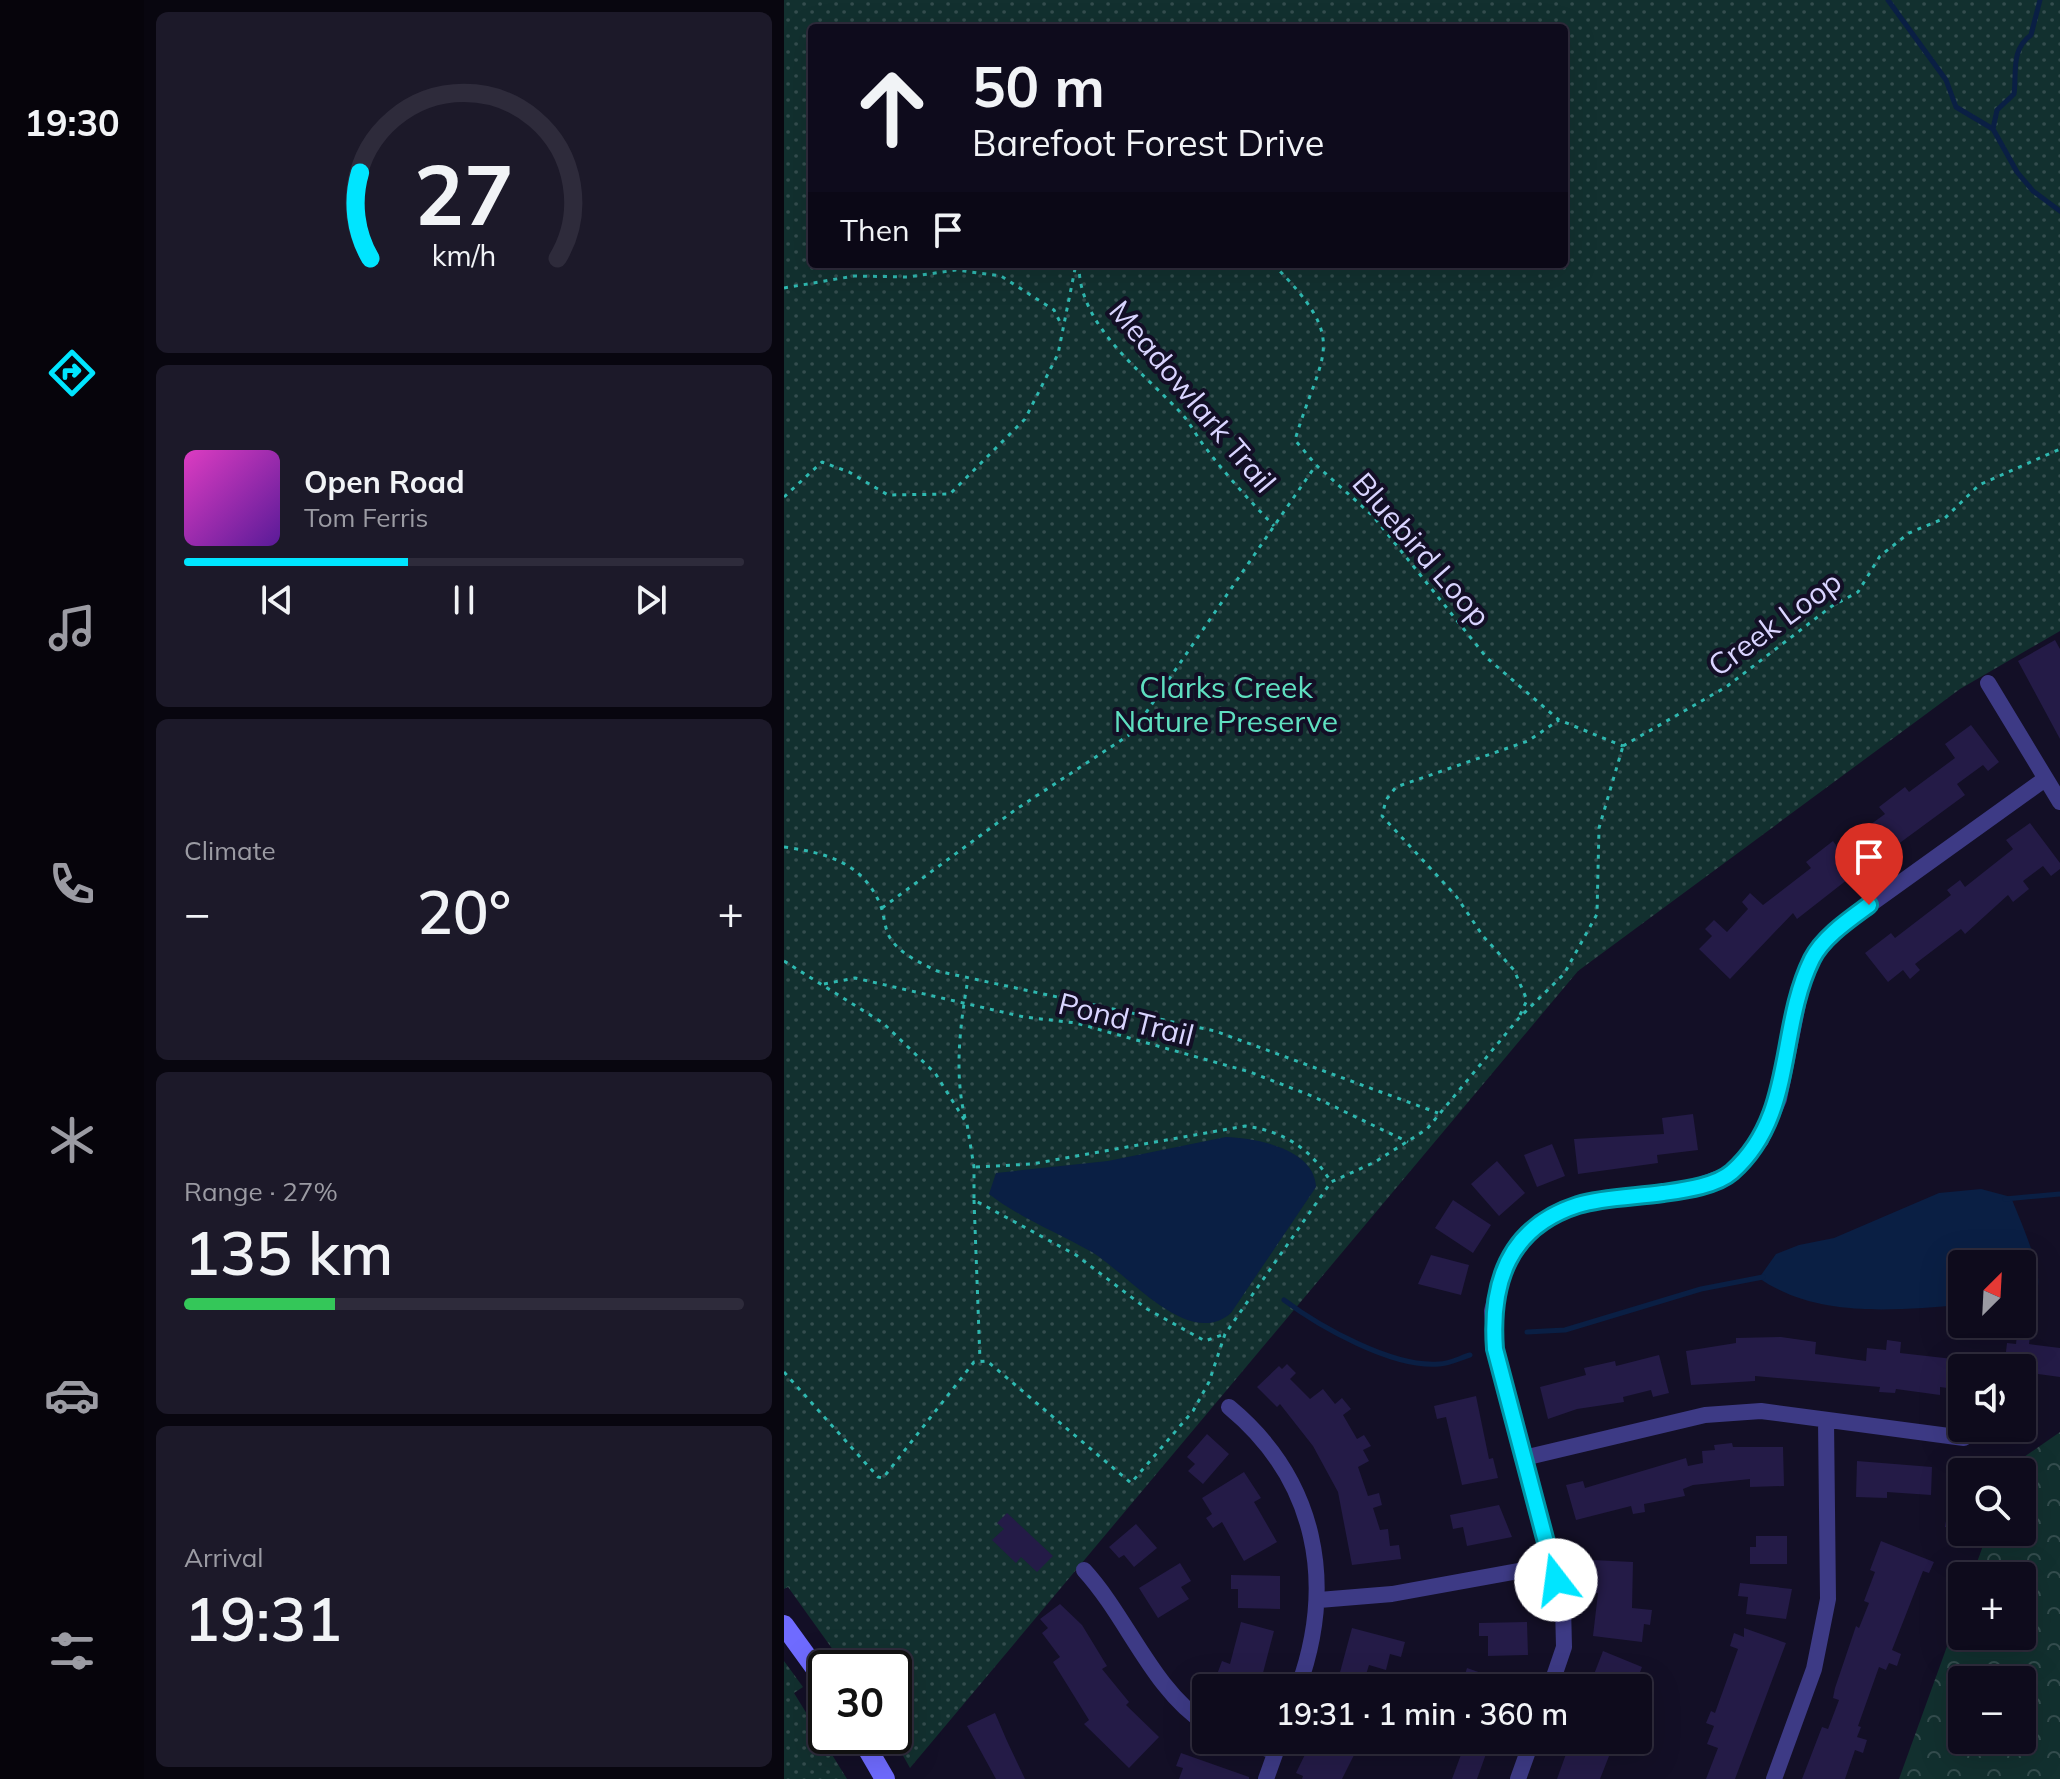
<!DOCTYPE html>
<meta charset="utf-8">
<style>
body{margin:0;font-family:Mulish,sans-serif;background:#1c1929;color:#f1f3f6;height:100vh;display:flex;flex-direction:column;font-size:30px;white-space:nowrap}
*{box-sizing:border-box;margin:0}
p{font-size:26px;color:#9b9ba3}
.icon{flex:none;width:44px;height:44px;fill:none;stroke:currentColor;stroke-width:2;stroke-linecap:round;stroke-linejoin:round}
.map{position:relative;flex:1;overflow:hidden}
.details{display:flex;flex-direction:column;gap:12px;padding:12px;background:#08060f;width:640px}
.details>*{flex:none}
.top-card{position:absolute;left:24px;top:24px;width:760px;height:244px;border-radius:8px;box-shadow:0 8px 32px #0002,0 0 0 2px #2e2b3b;background:#0e0b1c;color:#f1f3f6;overflow:hidden}
.needle{width:52px;rotate:24deg}
.controls{position:absolute;left:1164px;top:1250px;display:grid;gap:16px}
.controls a{display:grid;place-items:center;width:88px;height:88px;border-radius:8px;background:#0e0b1c;box-shadow:0 8px 32px #0002,0 0 0 2px #2e2b3b;font-size:40px}
.speed{position:absolute;left:24px;top:1650px;display:flex;gap:16px;font-size:40px;font-weight:700;text-align:center}
.speed>*{display:grid;place-content:center;width:104px;height:104px;border-radius:50%;background:#0e0b1c;box-shadow:0 8px 32px #0002,0 0 0 2px #2e2b3b;line-height:1}
.speed .limit{border:4px solid #111;border-radius:12px;background:#fff;color:#111}
.pin{position:absolute;display:grid;place-items:center;width:68px;height:68px;color:#fff;margin:-82px -34px;border-radius:50% 50% 50% 0;rotate:-45deg;box-shadow:0 0 8px #0007}
.pin .icon{rotate:45deg}
.me{position:absolute;width:88px;margin:-44px;rotate:345deg;stroke-linejoin:round;filter:drop-shadow(0 0 6px #0008)}
.turn{display:flex;align-items:center;gap:28px;height:168px;padding:0 32px;font-size:36px}
.turn .icon{width:104px;height:104px;stroke-width:2.5}
.turn b{display:block;font-size:56px;line-height:68px}
.then{display:flex;align-items:center;height:76px;padding:0 32px;background:#0003;gap:16px;font-size:30px}
.big{font-size:60px;font-weight:600;line-height:1.1}
.details .widget{flex:1;display:flex;flex-direction:column;justify-content:center;gap:12px;min-width:0;padding:0 28px;border-radius:12px;background:#1c1929}
.details .dial{align-items:center;gap:0}
.dial svg{height:208px;overflow:visible;fill:none;stroke:#2e2b3b;stroke-width:7;stroke-linecap:round;text-anchor:middle}
.dial text{fill:#f1f3f6;stroke:none}
.song{display:flex;align-items:center;gap:24px}
.cover{width:96px;height:96px;border-radius:12px;background:linear-gradient(135deg,hsl(310 70% 55%),hsl(270 70% 35%))}
.played{height:8px;border-radius:4px;background:linear-gradient(90deg,#00e5ff 40%,#2e2b3b 40%)}
.keys{display:flex;justify-content:space-around;direction:ltr}
.heat{display:flex;justify-content:space-between;align-items:center;font-size:44px;direction:ltr}
.charge{height:12px;border-radius:6px;background:linear-gradient(90deg,#34c759 27%,#2e2b3b 0)}
.trip{position:absolute;left:408px;top:1674px;width:460px;height:80px;border-radius:8px;background:#0e0b1c;box-shadow:0 8px 32px #0002,0 0 0 2px #2e2b3b;font-weight:600;line-height:80px;text-align:center}
main{display:flex;flex:1;min-height:0}
.tab-bar{display:flex;flex-direction:column;width:144px;justify-content:space-around;align-items:center;background:#06040b;color:#9b9ba3}
.tab-bar .icon{width:56px;height:56px}
.tab-bar .current{color:#00e5ff}
.tab-bar b{font-size:36px;color:#f1f3f6}
.map>svg:first-child{display:block}
</style>
<main>
<nav class="tab-bar">
<b>19:30</b>
<svg class="icon current" aria-label="directions" viewBox="0 0 24 24"><path d="M12 3l9 9-9 9-9-9zM9 14v-3h6M13 9l2 2-2 2"/></svg>
<svg class="icon" aria-label="music" viewBox="0 0 24 24"><path d="M9 18V5l10-2v13"/><circle cx="6" cy="18" r="3"/><circle cx="16" cy="16" r="3"/></svg>
<svg class="icon" aria-label="phone" viewBox="0 0 24 24"><path d="M5 4h4l2 5-3 2q2 4 5 5l2-3 5 2v4C11 20 4 13 5 4z"/></svg>
<svg class="icon" aria-label="climate" viewBox="0 0 24 24"><path d="M12 3v18M4 7l16 10M4 17L20 7"/></svg>
<svg class="icon" aria-label="car" viewBox="0 0 24 24"><path d="M5 17H2v-5l4-1 3-4h7l3 4 3 1v5h-3M9 17h6M6 11h13"/><circle cx="7" cy="17" r="2"/><circle cx="17" cy="17" r="2"/></svg>
<svg class="icon" aria-label="filters" viewBox="0 0 24 24"><path d="M4 7h16M4 17h16"/><circle cx="9" cy="7" r="2"/><circle cx="15" cy="17" r="2"/></svg>
</nav>
<section class="details">
<div class="widget dial"><svg viewBox="0 0 100 80">
<path d="M14 69A42 42 0 1 1 86 69"/>
<path d="M14 69A42 42 0 0 1 10 36" stroke="#00e5ff"/>
<text x="50" y="56" font-size="32" font-weight="700">27</text>
<text x="50" y="72" font-size="11">km/h</text>
</svg></div>
<div class="widget">
<div class="song"><i class="cover"></i><div><b>Open Road</b><p>Tom Ferris</p></div></div>
<div class="played"></div>
<div class="keys"><svg class="icon" aria-label="previous" viewBox="0 0 24 24"><path d="M18 5L8 12l10 7zM5 5v14"/></svg><svg class="icon" aria-label="pause" viewBox="0 0 24 24"><path d="M8 5v14M16 5v14"/></svg><svg class="icon" aria-label="next" viewBox="0 0 24 24"><path d="M6 5l10 7-10 7zM19 5v14"/></svg></div>
</div>
<div class="widget"><p>Climate</p>
<div class="heat"><a>−</a><b class="big">20°</b><a>+</a></div>
</div>
<div class="widget"><p>Range · 27%</p><b class="big">135 km</b><div class="charge"></div></div>
<div class="widget"><p>Arrival</p><b class="big">19:31</b></div>
</section>
<div class="map">
<svg width="1276" height="1779" viewBox="0 0 1276 1779">
<defs>
<pattern id="forest-crowns" width="20" height="18" patternUnits="userSpaceOnUse" patternTransform="scale(2)"><rect width="20" height="18" fill="#12302f"/><path d="M2 6a3 3 0 1 1 6 0M12 15a3 3 0 1 1 6 0" fill="none" stroke="#344d4e"/></pattern>
<pattern id="park-dots" width="8" height="8" patternUnits="userSpaceOnUse" patternTransform="scale(2)"><rect width="8" height="8" fill="#12302f"/><path d="M2 2h.1M6 6h.1" fill="none" stroke="#344d4e" stroke-width="1.8" stroke-linecap="round"/></pattern>
</defs>
<rect width="100%" height="100%" fill="#130f26"/>
<path fill="url(#forest-crowns)" fill-rule="evenodd" d="M 1276,1432 L 1276,1779 L 1115,1779 L 1178,1605 L 1178,1636 L 1238,1636 L 1238,1576 L 1188,1576 L 1204,1532 L 1238,1532 L 1238,1472 L 1225,1472 L 1227,1466 ZM 1178,1680 L 1238,1680 L 1238,1740 L 1178,1740 Z"/>
<path fill="url(#park-dots)" fill-rule="evenodd" d="M 0,0 L 1276,0 L 1276,631 L 1176,689 L 794,971 L 126,1768 L 108,1736 L 110,1668 L 62,1668 L 4,1587 L 0,1589 ZM 28,28 L 780,28 L 780,264 L 28,264 Z
M 0,1661 L 19,1687 L 10,1693 L 63,1779 L 0,1779 Z"/>
<path fill="#0a1f44" d="M 442,1137 C 472,1138 531,1149 532,1187 L 447,1313 C 404,1351 342,1271 306,1251 C 272,1232 236,1218 205,1194 L 212,1173 L 324,1161 Z
M 1197,1189 L 1227,1197 C 1235,1218 1257,1265 1254,1286 C 1253,1296 1246,1301 1238,1305 L 1238,1264 L 1178,1264 L 1178,1305 C 1112,1310 1033,1319 975,1278 L 992,1254 L 1015,1245 L 1050,1238 L 1155,1193 Z"/>
<g fill="none" stroke-linecap="round" stroke-linejoin="round">
<path stroke="#0a1f44" stroke-width="5" d="M 1104,0 L 1162,80 L 1172,107 L 1209,129 L 1233,172 L 1249,191 L 1276,211
M 1209,129 L 1213,110 L 1230,94 C 1233,74 1226,50 1247,35 L 1256,0
M 1221,1199 L 1276,1194
M 500,1300 C 536,1327 609,1368 655,1364 C 665,1364 676,1358 686,1355
M 743,1332 L 781,1330 L 917,1289 L 979,1277"/>
</g>
<path fill="#241b47" d="M 1271,640 L 1276,649 L 1276,739 L 1234,661 Z
M 1187,725 L 1215,762 L 1204,771 L 1199,765 L 1173,784 L 1181,795 L 1083,867 L 1082,865 L 1013,919 L 1009,913 L 946,979 L 915,949 L 928,936 L 921,929 L 930,920 L 943,932 L 964,909 L 958,902 L 966,893 L 979,905 L 1027,868 L 1022,862 L 1049,841 L 1054,848 L 1101,814 L 1095,807 L 1121,787 L 1125,792 L 1171,758 L 1161,744 Z
M 1246,823 L 1276,863 L 1276,869 L 1267,876 L 1259,866 L 1239,881 L 1245,889 L 1229,902 L 1224,895 L 1181,934 L 1177,929 L 1131,964 L 1136,970 L 1126,979 L 1119,970 L 1104,982 L 1081,953 L 1107,933 L 1111,938 L 1167,895 L 1163,890 L 1176,880 L 1181,887 L 1229,849 L 1222,840 Z
M 909,1114 L 914,1150 L 873,1155 L 874,1163 L 794,1174 L 790,1139 L 880,1134 L 878,1118 Z
M 768,1144 L 781,1176 L 753,1187 L 740,1155 Z
M 713,1161 L 741,1193 L 715,1216 L 687,1184 Z
M 669,1200 L 707,1225 L 689,1253 L 651,1228 Z
M 647,1255 L 685,1265 L 677,1295 L 634,1284 Z
M 1233,1334 L 1246,1336 L 1245,1344 L 1276,1348 L 1276,1377 L 1254,1374 L 1252,1389 L 1238,1387 L 1238,1368 L 1220,1368 L 1223,1343 L 1232,1344 Z
M 997,1337 L 1032,1342 L 1031,1354 L 1082,1361 L 1083,1348 L 1102,1350 L 1103,1340 L 1117,1342 L 1116,1353 L 1178,1360 L 1178,1390 L 1156,1387 L 1156,1395 L 1112,1389 L 1111,1393 L 1095,1392 L 1096,1387 L 971,1376 L 971,1381 L 907,1385 L 902,1351 L 952,1343 L 952,1338 Z
M 875,1355 L 885,1393 L 869,1397 L 867,1390 L 839,1397 L 840,1402 L 793,1409 L 764,1419 L 756,1387 L 802,1375 L 800,1368 L 831,1361 L 832,1366 Z
M 503,1364 L 512,1373 L 506,1379 L 526,1399 L 539,1389 L 551,1404 L 558,1398 L 567,1409 L 559,1415 L 573,1439 L 580,1435 L 587,1446 L 579,1450 L 585,1461 L 574,1467 L 584,1496 L 595,1493 L 598,1505 L 589,1508 L 596,1530 L 604,1529 L 606,1546 L 615,1545 L 617,1559 L 568,1565 L 554,1492 L 529,1446 L 496,1404 L 493,1407 L 473,1387 L 495,1366 L 498,1369 Z
M 692,1396 L 705,1459 L 709,1458 L 714,1478 L 678,1485 L 662,1417 L 653,1419 L 650,1406 Z
M 423,1434 L 445,1454 L 419,1484 L 404,1471 L 411,1464 L 403,1457 Z
M 948,1443 L 949,1447 L 999,1447 L 1000,1486 L 966,1487 L 966,1479 L 909,1485 L 899,1489 L 901,1496 L 860,1504 L 861,1512 L 849,1514 L 847,1506 L 792,1520 L 782,1485 L 799,1481 L 801,1488 L 902,1458 L 904,1466 L 919,1463 L 918,1451 L 931,1450 L 930,1445 Z
M 1073,1461 L 1148,1467 L 1147,1495 L 1103,1492 L 1103,1498 L 1072,1497 Z
M 1171,1469 L 1178,1470 L 1178,1530 L 1161,1527 Z
M 460,1472 L 477,1498 L 470,1502 L 493,1542 L 460,1561 L 438,1522 L 429,1528 L 422,1518 L 428,1514 L 418,1498 Z
M 715,1505 L 728,1537 L 683,1546 L 679,1527 L 669,1529 L 666,1515 Z
M 223,1513 L 269,1556 L 253,1572 L 237,1557 L 232,1563 L 208,1540 L 220,1529 L 213,1523 Z
M 352,1524 L 373,1548 L 350,1567 L 340,1555 L 335,1558 L 325,1547 Z
M 972,1536 L 1003,1536 L 1003,1564 L 966,1564 L 966,1547 L 972,1547 Z
M 1097,1541 L 1150,1562 L 1145,1573 L 1139,1571 L 1108,1650 L 1117,1654 L 1113,1666 L 1105,1663 L 1102,1670 L 1095,1667 L 1074,1726 L 1077,1727 L 1073,1737 L 1083,1740 L 1079,1753 L 1071,1750 L 1061,1779 L 1018,1779 L 1038,1727 L 1044,1729 L 1055,1700 L 1049,1698 L 1051,1688 L 1072,1626 L 1075,1628 L 1085,1603 L 1080,1601 L 1091,1572 L 1086,1570 Z
M 808,1560 L 849,1562 L 848,1608 L 868,1610 L 866,1625 L 860,1624 L 858,1642 L 809,1636 L 814,1593 L 807,1593 Z
M 396,1563 L 407,1581 L 397,1587 L 405,1599 L 374,1618 L 355,1588 Z
M 447,1575 L 496,1576 L 496,1609 L 454,1608 L 454,1589 L 447,1589 Z
M 956,1583 L 1008,1589 L 1002,1619 L 962,1614 L 964,1597 L 954,1596 Z
M 276,1604 L 298,1625 L 323,1666 L 318,1669 L 345,1702 L 342,1705 L 375,1737 L 345,1768 L 300,1724 L 305,1720 L 269,1662 L 276,1657 L 258,1633 L 264,1628 L 256,1619 Z
M 457,1622 L 490,1631 L 475,1688 L 428,1688 L 438,1661 L 446,1664 Z
M 743,1622 L 744,1655 L 704,1656 L 704,1636 L 695,1636 L 695,1623 Z
M 568,1628 L 621,1642 L 617,1657 L 606,1654 L 602,1670 L 585,1665 L 579,1684 L 584,1688 L 543,1688 L 549,1673 L 555,1676 Z
M 960,1628 L 1002,1643 L 951,1779 L 922,1779 L 934,1748 L 923,1744 L 930,1726 L 922,1723 L 927,1711 L 931,1713 L 954,1649 L 946,1646 L 950,1633 L 960,1637 Z
M 819,1651 L 858,1667 L 850,1688 L 822,1688 L 807,1682 Z
M 683,1668 L 734,1686 L 733,1688 L 687,1688 L 688,1684 L 679,1681 Z
M 211,1713 L 223,1741 L 241,1779 L 212,1779 L 183,1726 Z
M 528,1740 L 564,1740 L 562,1745 L 573,1749 L 558,1779 L 518,1779 L 519,1776 L 512,1773 Z
M 650,1740 L 707,1740 L 693,1779 L 668,1779 L 678,1752 Z
M 787,1740 L 827,1751 L 816,1779 L 773,1779 Z
M 397,1753 L 465,1777 L 465,1779 L 395,1779 L 399,1768 L 392,1766 Z"/>
<g fill="none" stroke-linecap="round" stroke-linejoin="round">
<path stroke="#2fb8b0" stroke-width="3" stroke-dasharray="4 6" stroke-linecap="butt" d="M 295,264 C 294,326 358,371 396,412 C 406,422 412,436 421,447 C 442,475 466,501 490,526
M 489,264 C 567,343 538,349 511,440 L 532,465 L 589,516 L 703,658 L 775,720 L 839,746
M 0,288 L 70,276 L 124,277 L 172,270 L 217,276 L 270,310 L 278,326
M 0,497 L 38,462 L 65,472 L 104,495 L 166,494 L 241,419 L 274,354 L 292,264
M 839,746 L 942,687 L 1048,606 L 1074,592 L 1096,556 L 1125,533 L 1161,518 L 1195,485 L 1276,449
M 0,847 C 42,853 78,862 96,904 C 100,913 100,924 104,934 C 113,953 135,962 153,971 L 431,1031 L 654,1113
M 98,908 L 231,810 L 348,733 L 532,465
M 0,961 L 99,1023 L 151,1073 L 183,1124 L 190,1167 L 190,1200 L 292,1255 L 363,1309 L 421,1341 L 438,1335
M 40,984 L 71,978 L 240,1017 L 292,1023 L 466,1072 L 528,1096 L 624,1142
M 736,1015 L 743,1000 L 730,970 L 699,936 L 672,896 L 598,816 L 602,800 L 612,787 L 744,741 L 775,720
M 181,1118 C 170,1073 176,1025 184,979
M 192,1167 L 248,1164 L 461,1126 C 500,1131 527,1149 547,1182
M 190,1200 L 196,1360
M 0,1372 L 94,1477 L 99,1478 L 190,1362 L 203,1361 L 347,1483 L 409,1411 L 425,1382 L 441,1334 L 547,1182 L 591,1162 L 643,1129 L 735,1018 L 780,974 L 813,914 L 815,828 L 839,746"/>
<path stroke="#3d3a85" stroke-width="16" d="M 1204,683 L 1276,802
M 445,1407 C 533,1480 552,1583 514,1688
M 740,1458 L 921,1415 L 977,1411 L 1180,1438
M 300,1570 C 344,1618 368,1689 422,1724
M 535,1600 L 608,1594 L 767,1565
M 766,1688 L 780,1647 L 779,1606 L 711,1349 L 708,1311 L 715,1283 L 731,1248 L 759,1221 L 796,1204 L 903,1190 L 946,1174 L 977,1140 L 995,1099 L 1017,989 L 1029,956 L 1059,924 L 1261,779
M 457,1740 L 492,1752
M 482,1779 L 496,1740
M 734,1779 L 748,1740
M 990,1779 L 1030,1669 L 1044,1599 L 1042,1420"/>
<path stroke="#6f6bff" stroke-width="20" d="M 0,1625 L 42,1683
M 76,1736 L 101,1779"/>
</g>
<g fill="none" stroke-linecap="round" stroke-linejoin="round">
<g stroke="#0095a6" stroke-width="20">
<path id="route" d="M 772,1580 L 711,1349 C 706,1282 725,1227 794,1205 C 820,1197 852,1197 879,1193 C 900,1190 932,1186 948,1172 C 1012,1115 993,1030 1028,959 C 1039,937 1066,919 1085,905"/>
</g>
<use href="#route" stroke="#00e5ff" stroke-width="14"/>
</g>
<g text-anchor="middle" stroke-width="8" stroke-linejoin="round" paint-order="stroke">
<g font-size="30" fill="#d9d4ff" stroke="#130f26">
<text transform="translate(408 397) rotate(50)" y="10">Meadowlark Trail</text>
<text transform="translate(637 550) rotate(49)" y="10">Bluebird Loop</text>
<text transform="translate(991 624) rotate(-36)" y="10">Creek Loop</text>
<text transform="translate(342 1020) rotate(14)" y="10">Pond Trail</text>
</g>
<g font-size="30" fill="#5fe0c0" stroke="#130f26">
<text x="442" y="698">Clarks Creek<tspan x="442" dy="34">Nature Preserve</tspan></text>
</g>
</g>
</svg>
<div class="controls">
<a><svg class="needle" viewBox="-14 -14 28 28"><path d="M0-13l5 13h-10z" fill="#e53935"/><path d="M0 13l5-13h-10z" fill="#9b9ba3"/></svg></a>
<a><svg class="icon" aria-label="sound" viewBox="0 0 24 24"><path d="M4 9h4l5-4v14l-5-4H4zM17 9q2 3 0 6"/></svg></a>
<a><svg class="icon" aria-label="search" viewBox="0 0 24 24"><circle cx="10" cy="10" r="6"/><path d="M15 15l6 6"/></svg></a>
<a>+</a>
<a>−</a>
</div>
<div class="speed"><div class="limit">30</div></div>
<div class="pin" style="left:1085px;top:905px;background:#d93025"><svg class="icon" aria-label="arrive" viewBox="0 0 24 24"><path d="M6 21V4h12l-3 4 3 4H6"/></svg></div>
<svg class="me" style="left:772px;top:1580px" viewBox="-20 -20 40 40"><circle r="19" fill="#fff"/><path d="M0-13L10 11 0 6-10 11z" fill="#00e5ff"/></svg>
<div class="trip">19:31 · 1 min · 360 m</div>
<div class="top-card">
<div class="turn"><svg class="icon" aria-label="ahead" viewBox="0 0 24 24"><path d="M12 20V5M6 11l6-6 6 6"/></svg><div><b>50 m</b>Barefoot Forest Drive</div></div>
<div class="then">Then<svg class="icon" aria-label="arrive" viewBox="0 0 24 24"><path d="M6 21V4h12l-3 4 3 4H6"/></svg></div>
</div>
</div>
</main>
